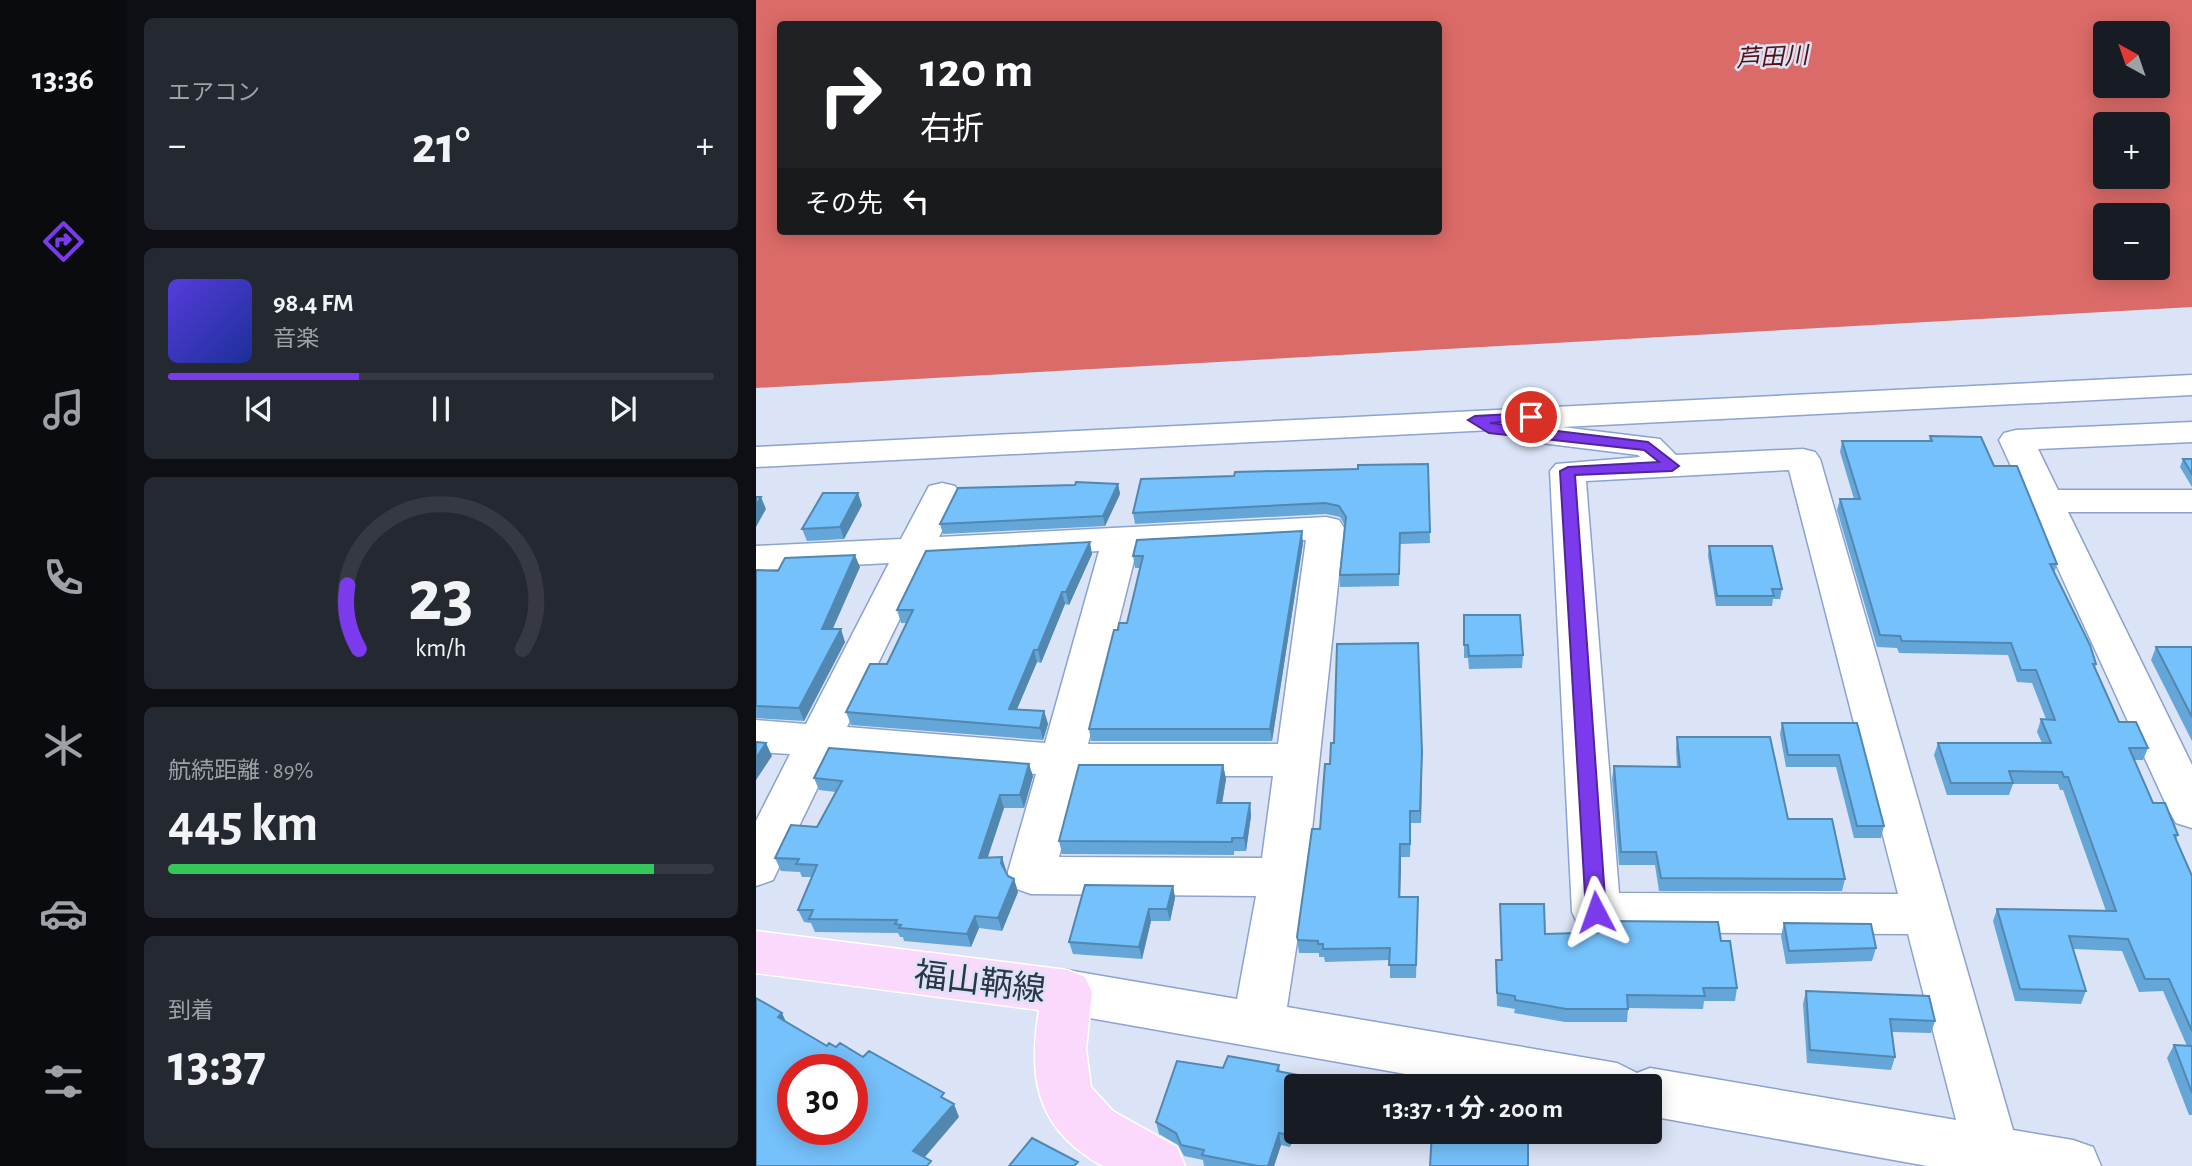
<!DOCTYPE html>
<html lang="ja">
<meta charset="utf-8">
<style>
body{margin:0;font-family:"Alegreya Sans","Noto Sans JP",sans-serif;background:#242831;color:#f1f3f6;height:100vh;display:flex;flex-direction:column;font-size:26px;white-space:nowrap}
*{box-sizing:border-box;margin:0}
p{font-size:23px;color:#9ea1a6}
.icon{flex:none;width:38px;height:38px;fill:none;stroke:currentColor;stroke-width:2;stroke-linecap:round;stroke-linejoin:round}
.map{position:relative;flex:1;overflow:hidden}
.side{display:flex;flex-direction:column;gap:18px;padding:18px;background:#0d0f14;width:630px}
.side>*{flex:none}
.top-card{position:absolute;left:21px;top:21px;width:665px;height:214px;border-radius:7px;box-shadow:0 4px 18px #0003;background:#202124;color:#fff;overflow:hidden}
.needle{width:46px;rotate:320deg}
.controls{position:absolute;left:1337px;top:21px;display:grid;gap:14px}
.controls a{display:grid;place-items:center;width:77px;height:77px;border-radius:7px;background:#171b24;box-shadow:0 4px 18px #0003;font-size:35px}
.speed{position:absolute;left:21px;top:1054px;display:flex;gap:14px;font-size:35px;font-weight:700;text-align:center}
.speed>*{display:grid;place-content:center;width:91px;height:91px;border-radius:50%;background:#171b24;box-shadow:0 4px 18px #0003;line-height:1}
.speed .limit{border:10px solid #d22;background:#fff;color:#111}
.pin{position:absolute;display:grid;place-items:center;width:60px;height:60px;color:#fff;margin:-30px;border:4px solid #fff;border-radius:50%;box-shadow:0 2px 7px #0007}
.me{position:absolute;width:77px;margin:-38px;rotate:356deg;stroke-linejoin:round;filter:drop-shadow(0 0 5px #0008)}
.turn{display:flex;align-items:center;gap:24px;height:147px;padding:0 28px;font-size:32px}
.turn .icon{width:91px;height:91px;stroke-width:2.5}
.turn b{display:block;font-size:49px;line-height:60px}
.then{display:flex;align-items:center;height:66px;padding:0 28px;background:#0003;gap:14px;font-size:26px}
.big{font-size:52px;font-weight:700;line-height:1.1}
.side .tile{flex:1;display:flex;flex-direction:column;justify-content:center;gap:10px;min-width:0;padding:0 24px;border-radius:10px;background:#242831}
.side .dial{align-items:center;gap:0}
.dial svg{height:182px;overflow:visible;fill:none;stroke:#363941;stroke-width:7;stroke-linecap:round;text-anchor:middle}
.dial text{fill:#f1f3f6;stroke:none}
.song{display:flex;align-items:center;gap:21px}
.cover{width:84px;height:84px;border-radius:10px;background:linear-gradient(135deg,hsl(250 70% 55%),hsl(230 70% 35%))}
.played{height:7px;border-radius:4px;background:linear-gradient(90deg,#7c3aed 35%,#363941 35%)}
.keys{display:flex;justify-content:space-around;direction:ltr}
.heat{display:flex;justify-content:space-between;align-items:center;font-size:38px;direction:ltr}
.charge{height:10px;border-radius:5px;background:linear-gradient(90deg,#34c759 89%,#363941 0)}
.trip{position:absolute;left:528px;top:1074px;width:378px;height:70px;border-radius:7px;background:#171b24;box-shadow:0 4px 18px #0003;font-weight:700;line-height:70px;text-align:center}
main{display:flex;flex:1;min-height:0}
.tab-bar{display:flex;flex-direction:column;width:126px;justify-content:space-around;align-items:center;background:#090b0e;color:#9ea1a6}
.tab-bar .icon{width:49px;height:49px}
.tab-bar .active{color:#7c3aed}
.tab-bar b{font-size:32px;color:#f1f3f6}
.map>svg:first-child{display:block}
</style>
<main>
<nav class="tab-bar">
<b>13:36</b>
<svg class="icon active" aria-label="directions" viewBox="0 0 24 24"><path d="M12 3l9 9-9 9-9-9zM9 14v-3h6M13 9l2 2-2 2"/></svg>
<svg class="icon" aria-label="music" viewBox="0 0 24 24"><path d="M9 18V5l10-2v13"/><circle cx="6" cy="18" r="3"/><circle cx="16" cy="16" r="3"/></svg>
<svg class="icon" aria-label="phone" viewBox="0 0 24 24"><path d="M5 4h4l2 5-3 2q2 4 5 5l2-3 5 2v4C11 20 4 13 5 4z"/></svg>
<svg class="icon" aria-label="climate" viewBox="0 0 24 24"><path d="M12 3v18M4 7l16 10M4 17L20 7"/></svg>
<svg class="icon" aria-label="car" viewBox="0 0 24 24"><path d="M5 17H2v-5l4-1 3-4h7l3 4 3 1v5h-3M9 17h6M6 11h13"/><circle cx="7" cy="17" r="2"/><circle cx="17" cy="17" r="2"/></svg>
<svg class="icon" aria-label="filters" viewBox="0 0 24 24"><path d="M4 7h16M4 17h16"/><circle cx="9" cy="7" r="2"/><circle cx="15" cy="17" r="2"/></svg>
</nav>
<section class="side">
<div class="tile"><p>エアコン</p>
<div class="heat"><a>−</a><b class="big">21°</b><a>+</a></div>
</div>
<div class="tile">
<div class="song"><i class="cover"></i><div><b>98.4 FM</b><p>音楽</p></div></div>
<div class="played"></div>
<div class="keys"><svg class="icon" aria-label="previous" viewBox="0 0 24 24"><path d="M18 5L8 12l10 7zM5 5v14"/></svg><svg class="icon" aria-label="pause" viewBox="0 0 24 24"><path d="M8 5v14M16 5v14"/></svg><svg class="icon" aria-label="next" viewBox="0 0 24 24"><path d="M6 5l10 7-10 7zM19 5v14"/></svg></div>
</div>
<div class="tile dial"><svg viewBox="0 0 100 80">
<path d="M14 69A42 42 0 1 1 86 69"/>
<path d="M14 69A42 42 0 0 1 9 41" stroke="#7c3aed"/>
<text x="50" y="56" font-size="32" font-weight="700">23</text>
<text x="50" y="72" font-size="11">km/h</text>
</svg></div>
<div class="tile"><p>航続距離 · 89%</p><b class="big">445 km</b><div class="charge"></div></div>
<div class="tile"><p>到着</p><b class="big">13:37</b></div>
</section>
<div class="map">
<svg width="1436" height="1166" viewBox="0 0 1436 1166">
<rect width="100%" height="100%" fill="#dae4f6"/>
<path fill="#db6b68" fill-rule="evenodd" d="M 0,0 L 1436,0 L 1436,307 L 0,388 ZM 24,24 L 682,24 L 682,231 L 24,231 ZM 1349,33 L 1402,33 L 1402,86 L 1349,86 ZM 1349,124 L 1402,124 L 1402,177 L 1349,177 ZM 1349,215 L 1402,215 L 1402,268 L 1349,268 Z"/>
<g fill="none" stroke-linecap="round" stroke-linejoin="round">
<g stroke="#8ca2cf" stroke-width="3">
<path id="minor" d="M 1436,375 L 1436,395 L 806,427 L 904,439 L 920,455 L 1047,449 L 1059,452 L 1064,459 L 1257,1130 L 1317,1140 L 1337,1147 L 1345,1166 L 1171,1166 L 894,1116 L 894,1087 L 723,1087 L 311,1014 L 293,1007 L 286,992 L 293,977 L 311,970 L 481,999 L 500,896 L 275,894 L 258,888 L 251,875 L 280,774 L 76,758 L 17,880 L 0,886 L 0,821 L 34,754 L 0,752 L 0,720 L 50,724 L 133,563 L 0,570 L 0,546 L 145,539 L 173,486 L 186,483 L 199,486 L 204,494 L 183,537 L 570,517 L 583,520 L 588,528 L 551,877 L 531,1007 L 861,1063 L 881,1073 L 894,1068 L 1200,1120 L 1152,934 L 840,932 L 823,926 L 816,912 L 794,471 L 800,464 L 884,457 L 882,455 L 777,442 L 772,435 L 777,428 L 0,467 L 0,447 ZM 1033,470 L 1142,894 L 863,893 L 830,481 ZM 550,540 L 522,744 L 332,744 L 381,549 ZM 343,551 L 289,743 L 91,727 L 172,561 ZM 324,776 L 517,776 L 506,858 L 303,857 Z
M 1436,422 L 1436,442 L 1282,449 L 1302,490 L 1436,490 L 1436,512 L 1312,512 L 1436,765 L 1436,828 L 1420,823 L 1413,811 L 1243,440 L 1248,433 L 1260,430 Z"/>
</g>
<g stroke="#fff" stroke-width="3">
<path id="major" d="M 0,931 L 311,970 L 329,977 L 336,992 L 330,1049 L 335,1087 L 357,1111 L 421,1147 L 429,1166 C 410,1166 364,1166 348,1166 C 340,1164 331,1156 325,1152 C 276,1116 274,1065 283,1010 L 0,973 Z"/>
</g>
<use href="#minor" fill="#fff" fill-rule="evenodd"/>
<use href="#major" fill="#fad9fd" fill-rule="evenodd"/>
</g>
<path fill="#65a6d8" d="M 1174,436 L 1238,466 L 1301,564 L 1298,574 L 1340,664 L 1339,668 L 1363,722 L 1392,748 L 1387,760 L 1378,760 L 1397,803 L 1422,835 L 1420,839 L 1436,876 L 1436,1115 L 1433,1115 L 1411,1058 L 1418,1045 L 1431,1046 L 1407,991 L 1383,992 L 1366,951 L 1317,949 L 1330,991 L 1325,1004 L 1259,1001 L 1237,921 L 1241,909 L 1350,911 L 1307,790 L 1304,790 L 1302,784 L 1257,784 L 1253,795 L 1191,795 L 1178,755 L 1182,743 L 1286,743 L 1281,732 L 1285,719 L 1290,719 L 1276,683 L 1261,682 L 1252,655 L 1143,653 L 1141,648 L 1121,647 L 1081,510 L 1084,499 L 1098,499 L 1084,452 L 1086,441 L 1173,441 Z
M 1427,459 L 1436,459 L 1436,487 L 1424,467 Z
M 672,464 L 674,543 L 644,544 L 643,586 L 584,587 L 584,575 L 589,526 L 584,517 L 570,514 L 379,524 L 377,513 L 478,476 Z
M 362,484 L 364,494 L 349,526 L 187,534 L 184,524 L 319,485 Z
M 106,505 L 88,539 L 51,541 L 46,529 Z
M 547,543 L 516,741 L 335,741 L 333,729 L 362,630 L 371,623 L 385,568 L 379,568 L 377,556 Z
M 953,546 L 1026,589 L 1024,599 L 1017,599 L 1016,606 L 960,606 L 952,556 Z
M 336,554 L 313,605 L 309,604 L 285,663 L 281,662 L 261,709 L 288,711 L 292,724 L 287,740 L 95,725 L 90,712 L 131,664 L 151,623 L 145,623 L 141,610 Z
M 104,567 L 76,629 L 89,642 L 48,721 L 0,718 L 0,570 L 22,571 Z
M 708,615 L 767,655 L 766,668 L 713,669 L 712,658 L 708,658 Z
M 1400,647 L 1436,647 L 1436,741 L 1395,660 Z
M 1026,723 L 1101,723 L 1128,826 L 1125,838 L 1098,838 L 1080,767 L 1030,767 L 1024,734 Z
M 921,737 L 1032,819 L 1089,879 L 1086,891 L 903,891 L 899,865 L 863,865 L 856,779 L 858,766 L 921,767 L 920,749 Z
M 574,764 L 666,765 L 665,823 L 655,823 L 654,857 L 645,857 L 644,897 L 662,909 L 660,978 L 634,978 L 634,960 L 569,962 L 568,957 L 563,957 L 563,953 L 543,953 L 541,937 L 564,829 Z
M 467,765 L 470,779 L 466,803 L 494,803 L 495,816 L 490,851 L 478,851 L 478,855 L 306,854 L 303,841 Z
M 277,776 L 268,808 L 248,808 L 232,857 L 250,870 L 249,872 L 252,876 L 258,879 L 262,892 L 246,931 L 223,928 L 215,947 L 148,941 L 147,937 L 144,937 L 142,933 L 59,932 L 55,923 L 48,922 L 42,910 L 56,877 L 46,877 L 44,872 L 25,871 L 19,858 L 61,827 L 80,792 L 63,790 L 58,778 Z
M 417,886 L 419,898 L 414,921 L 395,921 L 386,959 L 317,954 L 313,942 Z
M 744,904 L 789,934 L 852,932 L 853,921 L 965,941 L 981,988 L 979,1001 L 948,1001 L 947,1009 L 872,1008 L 871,1022 L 809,1022 L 758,1013 L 759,1009 L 741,1006 L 740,960 L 745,960 Z
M 1028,923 L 1120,948 L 1116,961 L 1030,964 L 1025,936 Z
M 1050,991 L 1179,1021 L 1175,1033 L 1136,1032 L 1139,1057 L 1135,1070 L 1051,1063 L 1047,1004 Z
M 523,1065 L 534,1147 L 525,1145 L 518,1166 L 448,1166 L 447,1160 L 428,1156 L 422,1145 L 403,1134 L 400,1122 L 467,1068 Z"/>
<path fill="#5287b0" d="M 362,484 L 364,494 L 349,526 L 347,516 Z
M 102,493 L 106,505 L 88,539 L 84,527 Z
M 5,497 L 10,509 L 0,527 L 0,506 Z
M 546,531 L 547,543 L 516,741 L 514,729 Z
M 334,542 L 336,554 L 313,605 L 310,592 Z
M 99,555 L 104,567 L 71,642 L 66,629 Z
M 306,592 L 309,604 L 285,663 L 282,650 Z
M 85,629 L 89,642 L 48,721 L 43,708 Z
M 278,650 L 281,662 L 256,721 L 253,709 Z
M 288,711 L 292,724 L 287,740 L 284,728 Z
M 10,743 L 16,756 L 0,780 L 0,758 Z
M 666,752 L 666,765 L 665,823 L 664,811 Z
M 273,764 L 277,776 L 268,808 L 264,795 Z
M 467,765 L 470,779 L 464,816 L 461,803 Z
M 244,795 L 248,808 L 227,871 L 223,858 Z
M 494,803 L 495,816 L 490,851 L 488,838 Z
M 644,844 L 645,857 L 644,910 L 643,897 Z
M 246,857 L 250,870 L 249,876 L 245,863 Z
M 258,879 L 262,892 L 246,931 L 242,918 Z
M 417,886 L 419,898 L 414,921 L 411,909 Z
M 393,909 L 395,921 L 386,959 L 383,947 Z
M 219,916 L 223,928 L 215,947 L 211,934 Z
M 26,1013 L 32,1026 L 22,1017 Z
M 553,1077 L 554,1087 L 550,1087 Z
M 198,1104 L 203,1117 L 163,1164 L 157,1151 Z
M 541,1112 L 541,1128 L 534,1147 L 532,1135 Z
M 523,1133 L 525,1145 L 518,1166 L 512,1166 Z"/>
<path fill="#75c1fb" stroke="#5287b0" stroke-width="2" fill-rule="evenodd" d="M 1174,436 L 1225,437 L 1238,466 L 1261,466 L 1301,564 L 1294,564 L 1334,645 L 1340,664 L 1337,664 L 1363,722 L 1380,722 L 1392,748 L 1373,748 L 1397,803 L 1409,803 L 1422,835 L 1418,835 L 1436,876 L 1436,1031 L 1413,979 L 1389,979 L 1372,939 L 1313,936 L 1330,991 L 1264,989 L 1241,909 L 1360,911 L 1312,777 L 1308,777 L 1306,772 L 1253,771 L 1257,783 L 1195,783 L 1182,743 L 1295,743 L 1285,719 L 1299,720 L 1280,670 L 1265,670 L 1255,643 L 1146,641 L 1144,636 L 1124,635 L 1084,499 L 1104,499 L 1086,441 L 1176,441 Z
M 1427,459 L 1436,459 L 1436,474 Z
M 672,464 L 674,532 L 644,533 L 643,574 L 584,575 L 590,517 L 583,506 L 569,503 L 377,513 L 385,479 L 478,476 L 479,472 L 602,469 L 602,465 Z
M 320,482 L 362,484 L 347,516 L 184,524 L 202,488 L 319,485 Z
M 67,493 L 102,493 L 84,527 L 46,529 Z
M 0,497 L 5,497 L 0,506 Z
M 546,531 L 514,729 L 333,729 L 358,630 L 362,630 L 363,623 L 371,623 L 387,556 L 377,556 L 381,540 Z
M 334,542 L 310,592 L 306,592 L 282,650 L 278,650 L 253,709 L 288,711 L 284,728 L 90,712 L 114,664 L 131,664 L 157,610 L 141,610 L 170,551 Z
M 953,546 L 1016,546 L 1026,589 L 1016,589 L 1018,596 L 961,596 Z
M 99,555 L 66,629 L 85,629 L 43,708 L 0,706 L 0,570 L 22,571 L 29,558 Z
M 708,615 L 764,615 L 767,655 L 713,656 L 712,645 L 708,645 Z
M 662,643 L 666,752 L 664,811 L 654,811 L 654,844 L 644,844 L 643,897 L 662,897 L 660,965 L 633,965 L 634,948 L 567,949 L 567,944 L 562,944 L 562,941 L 542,940 L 541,937 L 556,829 L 564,829 L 569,764 L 574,764 L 575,743 L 578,743 L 581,644 Z
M 1400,647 L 1436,647 L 1436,717 Z
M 1026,723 L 1101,723 L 1128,826 L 1101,826 L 1083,755 L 1032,755 Z
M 921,737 L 1014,737 L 1032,819 L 1076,819 L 1089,879 L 905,878 L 900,852 L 865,852 L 858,766 L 924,767 Z
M 0,742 L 10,743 L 0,758 Z
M 73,748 L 273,764 L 264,795 L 244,795 L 223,858 L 246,857 L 245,863 L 252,876 L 258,879 L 242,918 L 219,916 L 211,934 L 143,928 L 145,925 L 139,924 L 141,920 L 53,919 L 57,910 L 42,910 L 61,865 L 40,864 L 43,859 L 19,858 L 35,825 L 61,827 L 86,781 L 58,778 Z
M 323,765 L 467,765 L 461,803 L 494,803 L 488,838 L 476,838 L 476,842 L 303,841 Z
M 329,885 L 417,886 L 411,909 L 393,909 L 383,947 L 313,942 Z
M 744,904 L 788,904 L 789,934 L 854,932 L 853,921 L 962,922 L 965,941 L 974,941 L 981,988 L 947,988 L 949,996 L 871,995 L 872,1009 L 810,1009 L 759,1000 L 759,996 L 741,993 L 740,960 L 746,960 Z
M 1028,923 L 1115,924 L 1120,948 L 1033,951 Z
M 1050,991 L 1173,996 L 1179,1021 L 1134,1019 L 1139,1057 L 1054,1050 Z
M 0,998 L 26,1013 L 22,1017 L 71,1046 L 73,1043 L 80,1047 L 84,1043 L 107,1057 L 113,1051 L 188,1093 L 185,1097 L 198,1104 L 157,1151 L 175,1161 L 171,1166 L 0,1166 ZM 37,1069 L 96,1069 L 96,1129 L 37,1129 Z
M 1418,1045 L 1436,1046 L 1436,1093 Z
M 472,1056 L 523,1065 L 521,1071 L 553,1077 L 550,1087 L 541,1087 L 541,1112 L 532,1135 L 523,1133 L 512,1166 L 502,1166 L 446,1155 L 448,1150 L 425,1145 L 420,1133 L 400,1122 L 421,1061 L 467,1068 Z
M 677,1082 L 702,1087 L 677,1087 Z
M 676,1132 L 772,1132 L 772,1166 L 674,1166 Z
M 276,1138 L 322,1162 L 318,1166 L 253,1166 Z"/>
<path fill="#7c3aed" stroke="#51269a" stroke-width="2" d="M 775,413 L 781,417 L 779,420 L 734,423 L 892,442 L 923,466 L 916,471 L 819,475 L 850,912 L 847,918 L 840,920 L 833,918 L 830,912 L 804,471 L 812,467 L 903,462 L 888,450 L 733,433 L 712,420 L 719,416 Z"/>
<g text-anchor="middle" stroke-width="5" stroke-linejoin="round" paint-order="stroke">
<g font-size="24" font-style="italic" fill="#560e12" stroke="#dae4f6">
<text transform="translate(1016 57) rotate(-3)" y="8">芦田川</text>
</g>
<g font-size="33" fill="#2b3547" stroke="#dae4f6">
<text transform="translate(224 981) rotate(7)" y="12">福山鞆線</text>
</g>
</g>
</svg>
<div class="controls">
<a><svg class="needle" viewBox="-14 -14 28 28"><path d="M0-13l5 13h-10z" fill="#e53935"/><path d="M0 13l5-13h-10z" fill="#9ea1a6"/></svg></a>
<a>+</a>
<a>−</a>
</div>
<div class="speed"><div class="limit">30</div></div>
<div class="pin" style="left:775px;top:417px;background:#d93025"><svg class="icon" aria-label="arrive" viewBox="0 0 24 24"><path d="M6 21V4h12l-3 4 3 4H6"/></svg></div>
<svg class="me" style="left:840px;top:912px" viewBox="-20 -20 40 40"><path d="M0-17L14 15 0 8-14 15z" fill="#7c3aed" stroke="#fff" stroke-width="4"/></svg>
<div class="trip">13:37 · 1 分 · 200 m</div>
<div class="top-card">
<div class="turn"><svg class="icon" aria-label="right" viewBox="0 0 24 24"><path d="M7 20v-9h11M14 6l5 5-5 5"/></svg><div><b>120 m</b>右折</div></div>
<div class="then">その先<svg class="icon" aria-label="left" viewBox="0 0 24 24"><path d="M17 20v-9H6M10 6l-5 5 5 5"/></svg></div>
</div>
</div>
</main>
